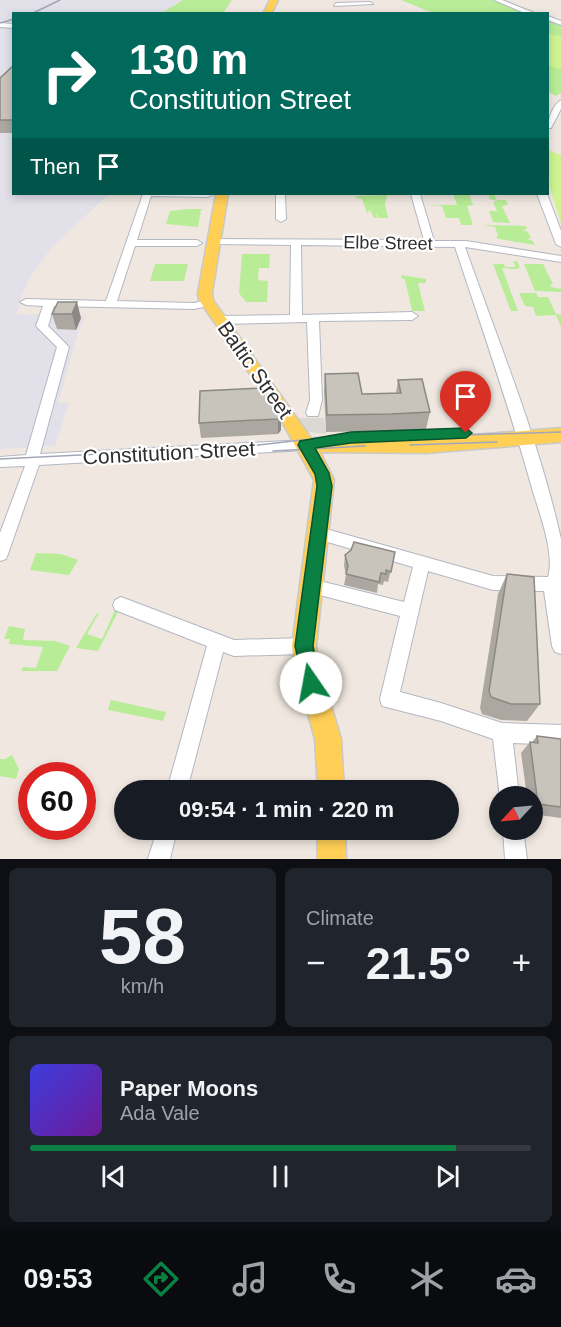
<!DOCTYPE html>
<meta charset="utf-8">
<style>
body{margin:0;font-family:Helvetica,sans-serif;background:#20242c;color:#f1f3f6;height:100vh;display:flex;flex-direction:column;font-size:22px;white-space:nowrap}
*{box-sizing:border-box;margin:0}
p{font-size:20px;color:#9ea1a6}
.icon{flex:none;width:33px;height:33px;fill:none;stroke:currentColor;stroke-width:2;stroke-linecap:round;stroke-linejoin:round}
.map{position:relative;height:859px;overflow:hidden}
.panel{display:flex;flex-direction:column;gap:9px;padding:9px;background:#0d0f14;flex:1}
.panel>*{flex:none}
.banner{position:absolute;left:12px;top:12px;width:537px;height:183px;border-radius:0px;box-shadow:0 3px 9px #0003;background:#00695c;color:#fff;overflow:hidden}
.needle{width:39px;rotate:244deg}
.buttons{position:absolute;left:489px;top:786px;display:grid;gap:12px}
.buttons a{display:grid;place-items:center;width:54px;height:54px;border-radius:50%;background:#171b24;box-shadow:0 3px 9px #0003;font-size:30px}
.speed{position:absolute;left:18px;top:762px;display:flex;gap:12px;font-size:30px;font-weight:700;text-align:center}
.speed>*{display:grid;place-content:center;width:78px;height:78px;border-radius:50%;background:#171b24;box-shadow:0 3px 9px #0003;line-height:1}
.speed .limit{border:9px solid #d22;background:#fff;color:#111}
.pin{position:absolute;display:grid;place-items:center;width:51px;height:51px;color:#fff;margin:-62px -26px;border-radius:50% 50% 50% 0;rotate:-45deg;box-shadow:0 0 6px #0007}
.pin .icon{rotate:45deg}
.me{position:absolute;width:66px;margin:-33px;rotate:348deg;stroke-linejoin:round;filter:drop-shadow(0 0 4px #0008)}
.turn{display:flex;align-items:center;gap:21px;height:126px;padding:0 18px;font-size:27px}
.turn .icon{width:78px;height:78px;stroke-width:2.5}
.turn b{display:block;font-size:42px;line-height:51px}
.then{display:flex;align-items:center;height:57px;padding:0 18px;background:#0003;gap:12px;font-size:22px}
.big{font-size:45px;font-weight:700;line-height:1.1}
.panel .tile{flex:1;display:flex;flex-direction:column;justify-content:center;gap:9px;min-width:0;padding:0 21px;border-radius:9px;background:#20242c}
.panel .dial{align-items:center;gap:0}
.dial b{font-size:78px;line-height:1}
.song{display:flex;align-items:center;gap:18px}
.cover{width:72px;height:72px;border-radius:9px;background:linear-gradient(135deg,hsl(240 70% 55%),hsl(280 70% 35%))}
.played{height:6px;border-radius:3px;background:linear-gradient(90deg,#0b8043 85%,#363941 85%)}
.keys{display:flex;justify-content:space-around;direction:ltr}
.heat{display:flex;justify-content:space-between;align-items:center;font-size:33px;direction:ltr}
.panel .tiles{flex:1;display:grid;gap:9px;grid-template-columns:1fr 1fr}
.tile:last-child{grid-column:span 2}
.trip{position:absolute;left:114px;top:780px;width:345px;height:60px;border-radius:30px;background:#171b24;box-shadow:0 3px 9px #0003;font-weight:700;line-height:60px;text-align:center}
.tab-bar{display:flex;height:96px;justify-content:space-around;align-items:center;background:#090b0e;color:#9ea1a6}
.tab-bar .icon{width:42px;height:42px}
.tab-bar .selected{color:#0b8043}
.tab-bar b{font-size:27px;color:#f1f3f6}
.map>svg:first-child{display:block}
</style>
<div class="map">
<svg width="561" height="859" viewBox="0 0 561 859">
<rect width="100%" height="100%" fill="#f0e8e0"/>
<path fill="#e2e0e9" d="M 0,0 L 232,0 L 208,13 L 14,14 L 13,22 L 5,24 L 0,24 Z
M 0,27 L 13,27 L 14,194 L 109,194 L 53,246 L 30,277 L 17,306 L 20,306 L 16,314 L 85,316 L 79,329 L 58,403 L 69,403 L 55,446 L 0,449 Z"/>
<path fill="#b8ec97" d="M 183,0 L 232,0 L 223,13 L 162,13 Z
M 401,0 L 493,0 L 530,13 L 433,13 Z
M 548,20 L 561,25 L 561,93 L 556,96 L 548,92 Z
M 453,194 L 469,194 L 473,205 L 467,206 L 473,225 L 461,225 L 459,218 L 446,218 L 442,206 L 426,205 L 457,205 Z
M 490,194 L 494,194 L 497,200 L 506,200 L 508,205 L 502,206 L 510,223 L 493,222 L 489,211 L 497,211 L 493,202 L 497,201 L 489,199 Z
M 387,195 L 385,204 L 388,218 L 379,218 L 376,213 L 377,218 L 374,218 L 370,210 L 367,213 L 362,199 L 356,198 L 356,196 Z
M 188,209 L 204,209 L 201,210 L 198,227 L 166,224 L 170,211 Z
M 482,225 L 526,226 L 527,229 L 523,230 L 528,232 L 531,238 L 527,239 L 533,241 L 535,245 L 499,239 L 496,238 L 498,235 L 495,227 Z
M 242,254 L 270,254 L 269,268 L 259,268 L 258,280 L 268,281 L 267,302 L 246,302 L 239,293 Z
M 513,261 L 517,261 L 520,267 L 517,269 L 502,268 L 518,311 L 511,311 L 493,264 L 504,264 L 505,267 L 516,267 Z
M 155,264 L 188,264 L 184,281 L 150,281 Z
M 524,264 L 543,264 L 553,284 L 550,285 L 551,287 L 561,289 L 561,292 L 535,291 Z
M 401,275 L 426,279 L 426,283 L 418,283 L 425,311 L 412,311 L 405,279 L 402,279 Z
M 519,293 L 536,293 L 538,297 L 548,297 L 556,314 L 561,315 L 561,327 L 556,315 L 536,316 L 533,307 L 525,306 Z
M 36,553 L 61,554 L 78,560 L 69,575 L 30,570 Z
M 115,610 L 119,610 L 98,651 L 76,648 L 97,613 L 99,613 L 87,634 L 102,639 Z
M 9,626 L 25,629 L 23,640 L 55,641 L 70,646 L 57,671 L 21,671 L 23,667 L 36,668 L 43,647 L 9,644 L 10,639 L 4,639 Z
M 111,700 L 166,712 L 163,721 L 108,710 Z
M 12,755 L 19,769 L 16,779 L 0,776 L 0,759 L 5,759 Z"/>
<path fill="#cff492" d="M 548,34 L 561,36 L 561,69 L 548,66 Z
M 548,150 L 561,155 L 561,223 L 550,188 Z"/>
<path fill="#dcd8d3" d="M 295,418 L 324,418 L 326,434 L 308,432 Z"/>
<g fill="none" stroke-linecap="round" stroke-linejoin="round">
<g stroke="#b3b7c2" stroke-width="2">
<path id="minor" d="M 494,0 L 502,0 L 537,14 L 527,14 Z
M 336,3 L 370,2 L 373,4 L 334,6 Z
M 548,16 L 561,21 L 561,25 L 548,20 Z
M 0,23 L 14,24 L 14,28 L 0,27 Z
M 561,100 L 561,109 L 551,128 L 548,128 C 548,118 553,105 561,100 Z
M 143,194 L 213,194 L 208,197 L 151,196 L 137,240 L 197,240 L 202,243 L 197,246 L 135,246 L 117,301 L 194,303 L 208,300 L 214,303 L 212,305 L 194,309 L 54,306 L 48,326 L 69,347 L 40,454 L 305,440 L 310,441 L 312,445 L 310,449 L 305,450 L 39,465 L 8,554 L 6,559 L 0,561 L 0,533 L 25,466 L 0,467 L 0,457 L 26,455 L 57,347 L 36,326 L 43,306 L 26,305 L 20,302 L 26,299 L 106,301 Z
M 276,194 L 285,194 L 286,219 L 281,222 L 276,219 Z
M 411,194 L 420,194 L 434,241 L 466,241 L 561,256 L 561,262 L 465,247 C 499,343 539,440 561,539 L 561,654 L 555,652 L 552,646 L 544,591 L 493,590 L 428,571 L 400,692 L 441,703 L 502,723 L 561,725 L 561,745 L 513,743 L 519,796 L 500,798 L 493,739 L 441,721 L 382,706 L 380,699 L 400,616 L 312,593 L 306,591 L 304,586 L 306,581 L 312,579 L 404,602 L 413,567 L 314,538 L 311,533 L 314,528 L 319,527 L 493,576 L 548,577 C 555,555 540,514 533,492 C 510,409 482,328 455,247 L 301,245 L 302,315 L 412,312 L 418,316 L 412,320 L 319,321 L 322,400 L 318,416 L 308,416 L 306,413 L 310,400 L 307,322 L 221,324 L 215,320 L 221,316 L 290,315 L 291,245 L 214,244 L 210,243 L 210,239 L 424,240 Z
M 537,194 L 547,194 L 561,231 L 561,247 L 556,244 Z
M 121,597 L 234,640 L 304,638 L 310,640 L 313,646 L 310,652 L 304,654 L 234,656 L 223,652 L 187,790 L 167,790 L 207,646 L 115,610 L 113,605 L 115,600 Z
M 157,830 L 177,830 L 170,859 L 148,859 Z
M 503,830 L 523,830 L 527,859 L 505,859 Z"/>
</g>
<g stroke="#c9c9c9" stroke-width="3">
<path id="major" d="M 270,0 L 278,0 L 271,14 L 263,14 Z
M 216,194 L 228,194 L 212,293 L 213,300 L 311,438 L 425,439 L 561,428 L 561,442 L 425,453 L 320,452 L 334,480 L 316,646 L 318,662 L 341,739 L 344,790 L 318,790 L 315,739 L 294,662 L 292,646 L 314,480 L 279,416 L 199,300 L 198,293 Z
M 317,830 L 345,830 L 346,859 L 318,859 Z"/>
</g>
<use href="#minor" fill="#fff" fill-rule="evenodd"/>
<use href="#major" fill="#ffcf56" fill-rule="evenodd"/>
<path stroke="#a1a6ba" stroke-width="1.5" d="M 410,445 L 497,442
M 273,451 L 365,446
M 0,459 L 240,447 L 302,440 L 561,432"/>
<path stroke="#a1a6ba" stroke-width="1.5" d="M 31,14 L 60,0
M 0,23 L 14,19"/>
</g>
<path fill="#aca8a1" d="M 14,65 L 14,133 L 0,133 L 0,78 Z
M 58,302 L 81,318 L 76,330 L 57,329 L 52,314 Z
M 325,374 L 362,394 L 396,393 L 398,380 L 430,412 L 426,429 L 388,431 L 326,432 L 324,391 Z
M 281,415 L 281,430 L 278,434 L 201,438 L 199,423 Z
M 395,552 L 388,582 L 384,581 L 383,585 L 378,584 L 377,593 L 344,585 L 346,575 L 344,566 L 345,555 Z
M 507,574 L 540,704 L 527,721 L 501,720 L 482,714 L 480,708 L 498,594 Z
M 537,736 L 561,739 L 561,818 L 532,814 L 532,796 L 527,796 L 521,753 L 530,742 L 532,742 Z"/>
<path fill="#8c8883" d="M 77,302 L 81,318 L 76,330 L 72,314 Z
M 281,415 L 281,430 L 278,434 L 278,419 Z"/>
<path fill="#c8c3bb" stroke="#8c8883" stroke-width="1.5" d="M 14,65 L 14,120 L 0,120 L 0,78 Z
M 58,302 L 77,302 L 72,314 L 52,314 Z
M 358,373 L 362,394 L 401,393 L 398,380 L 422,379 L 430,412 L 391,414 L 327,415 L 325,374 Z
M 263,388 L 281,415 L 278,419 L 199,423 L 200,391 Z
M 354,542 L 395,552 L 391,572 L 386,570 L 386,574 L 381,573 L 379,582 L 346,574 L 348,566 L 345,555 L 351,550 Z
M 507,574 L 534,577 L 540,704 L 511,704 L 491,697 L 489,691 Z
M 537,736 L 561,739 L 561,807 L 538,804 L 530,742 L 538,743 Z"/>
<path fill="#0b8043" stroke="#07532c" stroke-width="1.5" d="M 466,428 L 472,433 L 466,438 L 351,443 L 315,448 L 329,473 L 332,486 L 313,646 L 320,683 L 318,689 L 311,692 L 305,689 L 295,646 L 317,486 L 315,474 L 298,445 L 300,441 L 351,432 Z"/>
<g text-anchor="middle" stroke-width="4.5" stroke-linejoin="round" paint-order="stroke">
<g font-size="18" fill="#2e2e2e" stroke="#fff">
<text transform="translate(388 243) rotate(1)" y="6">Elbe Street</text>
</g>
<g font-size="21" fill="#2e2e2e" stroke="#fff">
<text transform="translate(255 370) rotate(55)" y="7">Baltic Street</text>
<text transform="translate(169 453) rotate(-3)" y="7">Constitution Street</text>
</g>
</g>
</svg>
<div class="buttons">
<a><svg class="needle" viewBox="-14 -14 28 28"><path d="M0-13l5 13h-10z" fill="#e53935"/><path d="M0 13l5-13h-10z" fill="#9ea1a6"/></svg></a>
</div>
<div class="speed"><div class="limit">60</div></div>
<div class="pin" style="left:466px;top:433px;background:#d93025"><svg class="icon" aria-label="arrive" viewBox="0 0 24 24"><path d="M6 21V4h12l-3 4 3 4H6"/></svg></div>
<svg class="me" style="left:311px;top:683px" viewBox="-20 -20 40 40"><circle r="19" fill="#fff"/><path d="M0-13L10 11 0 6-10 11z" fill="#0b8043"/></svg>
<div class="trip">09:54 · 1 min · 220 m</div>
<div class="banner">
<div class="turn"><svg class="icon" aria-label="right" viewBox="0 0 24 24"><path d="M7 20v-9h11M14 6l5 5-5 5"/></svg><div><b>130 m</b>Constitution Street</div></div>
<div class="then">Then<svg class="icon" aria-label="arrive" viewBox="0 0 24 24"><path d="M6 21V4h12l-3 4 3 4H6"/></svg></div>
</div>
</div>
<section class="panel">
<div class="tiles">
<div class="tile dial"><b>58</b><p>km/h</p></div>
<div class="tile"><p>Climate</p>
<div class="heat"><a>−</a><b class="big">21.5°</b><a>+</a></div>
</div>
<div class="tile">
<div class="song"><i class="cover"></i><div><b>Paper Moons</b><p>Ada Vale</p></div></div>
<div class="played"></div>
<div class="keys"><svg class="icon" aria-label="previous" viewBox="0 0 24 24"><path d="M18 5L8 12l10 7zM5 5v14"/></svg><svg class="icon" aria-label="pause" viewBox="0 0 24 24"><path d="M8 5v14M16 5v14"/></svg><svg class="icon" aria-label="next" viewBox="0 0 24 24"><path d="M6 5l10 7-10 7zM19 5v14"/></svg></div>
</div>
</div>
</section>
<nav class="tab-bar">
<b>09:53</b>
<svg class="icon selected" aria-label="directions" viewBox="0 0 24 24"><path d="M12 3l9 9-9 9-9-9zM9 14v-3h6M13 9l2 2-2 2"/></svg>
<svg class="icon" aria-label="music" viewBox="0 0 24 24"><path d="M9 18V5l10-2v13"/><circle cx="6" cy="18" r="3"/><circle cx="16" cy="16" r="3"/></svg>
<svg class="icon" aria-label="phone" viewBox="0 0 24 24"><path d="M5 4h4l2 5-3 2q2 4 5 5l2-3 5 2v4C11 20 4 13 5 4z"/></svg>
<svg class="icon" aria-label="climate" viewBox="0 0 24 24"><path d="M12 3v18M4 7l16 10M4 17L20 7"/></svg>
<svg class="icon" aria-label="car" viewBox="0 0 24 24"><path d="M5 17H2v-5l4-1 3-4h7l3 4 3 1v5h-3M9 17h6M6 11h13"/><circle cx="7" cy="17" r="2"/><circle cx="17" cy="17" r="2"/></svg>
</nav>
